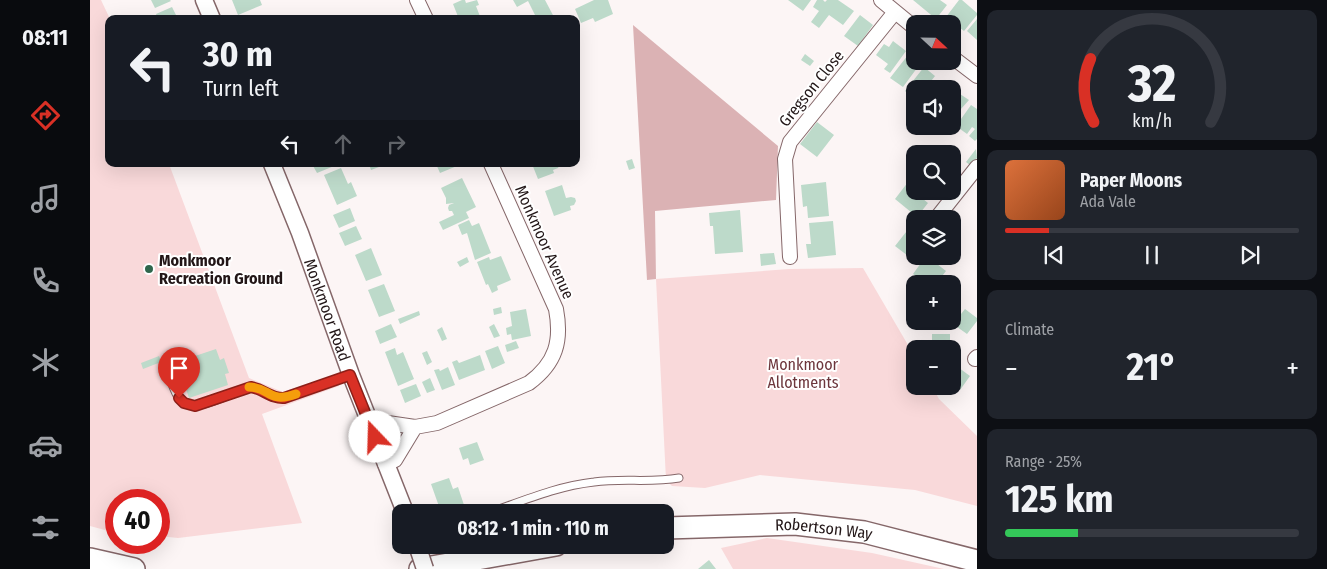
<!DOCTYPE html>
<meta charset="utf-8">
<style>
body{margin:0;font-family:"Fira Sans Condensed",sans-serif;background:#20242c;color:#f1f3f6;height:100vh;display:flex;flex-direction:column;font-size:19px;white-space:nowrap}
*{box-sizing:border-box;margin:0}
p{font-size:16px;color:#9ea1a6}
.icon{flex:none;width:28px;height:28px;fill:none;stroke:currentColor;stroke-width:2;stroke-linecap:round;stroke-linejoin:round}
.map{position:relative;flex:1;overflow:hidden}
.panel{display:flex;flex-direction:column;gap:10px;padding:10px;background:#0d0f14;width:350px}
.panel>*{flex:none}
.banner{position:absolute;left:15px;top:15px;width:475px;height:152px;border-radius:10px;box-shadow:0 5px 20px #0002;background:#171b24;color:#f1f3f6;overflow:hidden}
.needle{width:32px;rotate:112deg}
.tools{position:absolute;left:816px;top:15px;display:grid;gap:10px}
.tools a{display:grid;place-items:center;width:55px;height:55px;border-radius:10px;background:#171b24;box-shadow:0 5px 20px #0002;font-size:25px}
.speed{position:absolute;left:15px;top:489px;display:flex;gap:10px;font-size:25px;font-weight:700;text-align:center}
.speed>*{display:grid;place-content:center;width:65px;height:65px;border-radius:50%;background:#171b24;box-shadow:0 5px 20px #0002;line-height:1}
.speed .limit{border:8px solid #d22;background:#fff;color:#111}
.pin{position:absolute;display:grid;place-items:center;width:42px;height:42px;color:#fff;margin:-51px -21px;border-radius:50% 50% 50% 0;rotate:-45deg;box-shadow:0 0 5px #0007}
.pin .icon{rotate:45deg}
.me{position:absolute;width:55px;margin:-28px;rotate:339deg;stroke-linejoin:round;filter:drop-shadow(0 0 4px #0008)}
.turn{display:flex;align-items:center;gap:18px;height:105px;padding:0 15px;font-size:22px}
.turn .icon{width:65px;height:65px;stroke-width:2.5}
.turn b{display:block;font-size:35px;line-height:42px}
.lanes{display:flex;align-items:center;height:48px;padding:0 15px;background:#0003;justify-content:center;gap:25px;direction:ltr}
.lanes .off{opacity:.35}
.big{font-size:38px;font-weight:700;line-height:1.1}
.panel .card{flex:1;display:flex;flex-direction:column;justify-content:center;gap:8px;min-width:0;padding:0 18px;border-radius:10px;background:#20242c}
.panel .dial{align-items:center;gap:0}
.dial svg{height:130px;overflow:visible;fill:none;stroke:#363941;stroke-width:7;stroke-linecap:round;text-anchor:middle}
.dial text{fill:#f1f3f6;stroke:none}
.song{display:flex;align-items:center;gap:15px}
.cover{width:60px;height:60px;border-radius:8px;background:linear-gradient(135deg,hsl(20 70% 55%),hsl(20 70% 35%))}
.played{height:5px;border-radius:2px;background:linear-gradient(90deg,#d93025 15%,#363941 15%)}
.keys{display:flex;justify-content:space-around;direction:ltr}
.heat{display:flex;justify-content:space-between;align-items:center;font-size:28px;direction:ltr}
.charge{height:8px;border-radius:4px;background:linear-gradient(90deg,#34c759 25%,#363941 0)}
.trip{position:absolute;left:302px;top:504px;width:282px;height:50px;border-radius:10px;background:#171b24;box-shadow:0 5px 20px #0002;font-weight:700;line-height:50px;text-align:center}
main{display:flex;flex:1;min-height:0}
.dock{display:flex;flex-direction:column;width:90px;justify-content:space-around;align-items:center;background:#090b0e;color:#9ea1a6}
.dock .icon{width:35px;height:35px}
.dock .active{color:#d93025}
.dock b{font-size:22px;color:#f1f3f6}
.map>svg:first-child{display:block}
</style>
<main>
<nav class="dock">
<b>08:11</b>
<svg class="icon active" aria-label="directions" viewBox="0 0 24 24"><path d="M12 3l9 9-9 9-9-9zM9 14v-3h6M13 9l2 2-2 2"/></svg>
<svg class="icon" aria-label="music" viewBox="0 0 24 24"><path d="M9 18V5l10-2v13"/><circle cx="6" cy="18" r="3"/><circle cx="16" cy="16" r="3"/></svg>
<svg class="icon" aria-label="phone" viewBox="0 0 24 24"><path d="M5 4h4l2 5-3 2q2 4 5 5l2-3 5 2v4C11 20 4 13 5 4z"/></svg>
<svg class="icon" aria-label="climate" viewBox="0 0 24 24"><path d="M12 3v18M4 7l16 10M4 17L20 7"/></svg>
<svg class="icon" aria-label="car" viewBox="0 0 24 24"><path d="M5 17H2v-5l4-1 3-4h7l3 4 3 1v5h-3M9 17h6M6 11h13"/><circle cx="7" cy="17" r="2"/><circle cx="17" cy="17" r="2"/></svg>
<svg class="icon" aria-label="filters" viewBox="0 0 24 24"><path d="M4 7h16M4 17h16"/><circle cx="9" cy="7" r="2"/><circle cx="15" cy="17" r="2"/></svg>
</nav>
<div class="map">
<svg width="887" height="569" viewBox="0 0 887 569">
<rect width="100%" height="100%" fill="#fcf5f5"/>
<path fill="#f9d9da" d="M 0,0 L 11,0 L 20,19 L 19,164 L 79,164 L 159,378 L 193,392 L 247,374 L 249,386 L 172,414 L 212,523 L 88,538 L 69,536 L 69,500 L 26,500 L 26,533 L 0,526 Z
M 773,268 L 825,357 L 825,386 L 842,386 L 849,399 L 887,436 L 887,506 L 825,490 L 670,475 L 615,488 L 582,486 L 576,480 L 566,279 L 699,269 Z
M 677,538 L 782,553 L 854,569 L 643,569 L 631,548 Z"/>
<path fill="#dbb2b4" d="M 543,25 L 688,146 L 686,200 L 565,211 L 566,279 L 557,280 Z"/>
<path fill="#bddaca" d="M 61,0 L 80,0 L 81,1 L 65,8 Z
M 142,0 L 170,0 L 172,5 L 148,15 Z
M 372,0 L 375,0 L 376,3 L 387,0 L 389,5 L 386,6 L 391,19 L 369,19 L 363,4 Z
M 423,0 L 455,0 L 465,19 L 447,19 L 438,1 L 427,7 Z
M 504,0 L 518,0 L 523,14 L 505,22 L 503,18 L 491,23 L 485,9 Z
M 698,0 L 721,0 L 713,11 Z
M 727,0 L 733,0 L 735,2 L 737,0 L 748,0 L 764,11 L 753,25 L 739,15 L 729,28 L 721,22 L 729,11 L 723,7 Z
M 823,0 L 850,0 L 857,5 L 846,19 Z
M 869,0 L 872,0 L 887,13 L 887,15 L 874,31 L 856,17 Z
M 82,7 L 88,19 L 68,19 L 66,14 Z
M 770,15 L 783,25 L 768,46 L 754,36 Z
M 887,19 L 887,40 L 877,31 Z
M 803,41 L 816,51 L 800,73 L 794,69 L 798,64 L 786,55 L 794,44 L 799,47 Z
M 715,54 L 724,61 L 720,66 L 711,60 Z
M 818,55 L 825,61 L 830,64 L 813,87 L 800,78 Z
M 834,67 L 845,76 L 835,89 L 825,89 L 825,101 L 823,101 L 820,99 L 821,96 L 815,91 Z
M 851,80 L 863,89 L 845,89 Z
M 866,93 L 869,96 L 870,94 L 879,100 L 862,119 L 862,98 Z
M 881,105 L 887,109 L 887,139 L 885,141 L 879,136 L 885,129 L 882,127 L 877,134 L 866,126 Z
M 727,122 L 744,135 L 727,157 L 710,144 Z
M 886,149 L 887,158 L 881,166 L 876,162 Z
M 542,159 L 545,168 L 539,170 L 536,161 Z
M 222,164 L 249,164 L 227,173 Z
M 279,164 L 288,164 L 289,167 L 281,170 Z
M 346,164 L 366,164 L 367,166 L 350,173 Z
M 442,164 L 470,164 L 468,168 L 463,170 L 464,173 L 448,179 Z
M 251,168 L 258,184 L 261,182 L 267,196 L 247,205 L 234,175 Z
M 825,173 L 825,191 L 829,191 L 827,194 L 838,203 L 827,217 L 805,199 Z
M 372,178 L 386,207 L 376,212 L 379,218 L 353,230 L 349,222 L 364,215 L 362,211 L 359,211 L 358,208 L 359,205 L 364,203 L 356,204 L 356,198 L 351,188 Z
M 736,182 L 739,216 L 718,218 L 717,206 L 713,207 L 711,185 Z
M 472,185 L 476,198 L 481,197 L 485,198 L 486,201 L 484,205 L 480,206 L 481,210 L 464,216 L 455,191 Z
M 260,208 L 265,221 L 249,228 L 243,215 Z
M 650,210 L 653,252 L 625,254 L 623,226 L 620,226 L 619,213 Z
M 379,220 L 382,226 L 389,223 L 401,253 L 385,260 L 377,233 L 372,235 L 368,225 Z
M 743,221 L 746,255 L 718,258 L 716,244 L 721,244 L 719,223 Z
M 824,222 L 825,256 L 830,256 L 826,262 L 805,246 Z
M 266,226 L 272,239 L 255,246 L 249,233 Z
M 281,248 L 292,275 L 276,281 L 265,255 Z
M 684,253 L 686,264 L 671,266 L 670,254 Z
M 411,256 L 421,280 L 407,286 L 408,290 L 402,293 L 398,284 L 396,285 L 387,262 L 399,257 L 400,260 Z
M 836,256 L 840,256 L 848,262 L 847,264 L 856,271 L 846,284 L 837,276 L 833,281 L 823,274 Z
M 377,257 L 379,262 L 370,267 L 367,262 Z
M 294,284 L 305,311 L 289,317 L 278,290 Z
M 411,307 L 412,313 L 404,315 L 403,309 Z
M 436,309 L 441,336 L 422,340 L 421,334 L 417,335 L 416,328 L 422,326 L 420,312 Z
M 875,309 L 887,318 L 887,321 L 877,334 L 863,324 Z
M 329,311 L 330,315 L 310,324 L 308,319 Z
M 301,324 L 307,337 L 290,344 L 285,331 Z
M 404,324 L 410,336 L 404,338 L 399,327 Z
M 352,327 L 357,339 L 352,341 L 347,330 Z
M 842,334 L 860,334 L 860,349 L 842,349 Z
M 426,341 L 429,348 L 417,352 L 415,345 Z
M 408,346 L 415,363 L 402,369 L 395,351 Z
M 305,348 L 307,355 L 313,352 L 324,379 L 308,386 L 295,352 Z
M 126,349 L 130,360 L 134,358 L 139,373 L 135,374 L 138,385 L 99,398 L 87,362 Z
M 337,351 L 342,362 L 337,365 L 332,353 Z
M 390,355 L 395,370 L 369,380 L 362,362 L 367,360 L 369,363 Z
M 69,356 L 71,362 L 53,369 L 51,363 Z
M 865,365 L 880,376 L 870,390 L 862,384 L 862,368 Z
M 358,367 L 365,385 L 352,390 L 344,370 L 349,369 L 350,371 Z
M 340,378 L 345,390 L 337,393 L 332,382 Z
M 326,384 L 331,396 L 315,403 L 310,390 Z
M 387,442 L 394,460 L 380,465 L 378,458 L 373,460 L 369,448 Z
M 359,478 L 363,489 L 368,487 L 374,505 L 351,512 L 341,484 Z
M 619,560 L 626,569 L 608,569 Z"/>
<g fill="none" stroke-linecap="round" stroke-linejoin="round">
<g stroke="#856769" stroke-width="9">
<path id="service" d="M 77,371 C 81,380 84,393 90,400 C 106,416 143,391 161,387 C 173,389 182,398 194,398 L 261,375
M 401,512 C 435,500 468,486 504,482 C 532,478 561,483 589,478"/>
</g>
<g stroke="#856769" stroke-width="16">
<path id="minor" d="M 327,0 L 336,19
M 791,0 L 825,28
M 862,57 L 887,76
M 849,215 L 887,167
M 700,257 L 695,159 L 700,142 L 805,12
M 885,359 L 887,357
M 280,424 L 291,422 L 325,427 L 347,423 L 439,383 C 466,363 472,341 466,309 L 401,164
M 295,464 L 305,460 L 325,427"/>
</g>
<g stroke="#856769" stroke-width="19">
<g id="tertiary">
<path d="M 114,0 L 122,19"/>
<path id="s1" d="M 182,164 L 210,233 L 261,375 L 315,512"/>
</g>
</g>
<g stroke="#856769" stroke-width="24">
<g id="primary">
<path id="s2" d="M 576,528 L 705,524 L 774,532 L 887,561"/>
<path d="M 0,559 L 44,569"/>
<path d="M 330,569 L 466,545"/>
</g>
</g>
<use href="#service" stroke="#fff" stroke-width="7"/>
<use href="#minor" stroke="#fff" stroke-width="14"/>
<use href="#tertiary" stroke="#fff" stroke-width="16"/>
<use href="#primary" stroke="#fff" stroke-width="21"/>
<g stroke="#856769" stroke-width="19" stroke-linecap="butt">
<path id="tertiary-bridge" d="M 327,545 L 335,569"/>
</g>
<use href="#tertiary-bridge" stroke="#fff" stroke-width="16"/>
</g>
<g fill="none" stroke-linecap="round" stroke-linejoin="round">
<g stroke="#8d1f18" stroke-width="12">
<path id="route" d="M 89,398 L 94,403 L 105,406 L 161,387 C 173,389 182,399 194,398 L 260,375 L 285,437"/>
</g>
<use href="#route" stroke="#d93025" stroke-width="9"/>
<path stroke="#f59e0b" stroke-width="9" d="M 159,387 C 180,387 178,404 206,394"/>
</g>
<circle fill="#2f664c" stroke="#fff" stroke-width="2" cx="59" cy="269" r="5"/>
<g text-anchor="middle" stroke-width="4" stroke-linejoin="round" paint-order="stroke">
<g font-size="16" fill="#221617" stroke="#fff">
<text transform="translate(721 88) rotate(-51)" y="6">Gregson Close</text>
<text transform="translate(455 242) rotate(66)" y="6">Monkmoor Avenue</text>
<text dy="6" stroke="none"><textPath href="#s1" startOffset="156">Monkmoor Road</textPath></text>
<text dy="6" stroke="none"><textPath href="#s2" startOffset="158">Robertson Way</textPath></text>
</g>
<g font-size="16" font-weight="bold" fill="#221617" stroke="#fff" text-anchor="start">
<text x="69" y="266">Monkmoor<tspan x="69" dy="18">Recreation Ground</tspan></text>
</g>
<g font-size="16" fill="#6d363c" stroke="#fff">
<text x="713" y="370">Monkmoor<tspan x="713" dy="18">Allotments</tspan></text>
</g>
</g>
</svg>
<div class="tools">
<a><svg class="needle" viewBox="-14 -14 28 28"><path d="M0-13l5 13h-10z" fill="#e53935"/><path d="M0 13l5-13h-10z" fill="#9ea1a6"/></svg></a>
<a><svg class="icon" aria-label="sound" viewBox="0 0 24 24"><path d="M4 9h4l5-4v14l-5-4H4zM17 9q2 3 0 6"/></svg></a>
<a><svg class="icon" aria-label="search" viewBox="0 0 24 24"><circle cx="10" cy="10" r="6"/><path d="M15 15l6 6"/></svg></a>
<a><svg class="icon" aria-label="layers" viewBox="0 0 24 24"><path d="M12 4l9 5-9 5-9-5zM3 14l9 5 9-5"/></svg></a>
<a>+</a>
<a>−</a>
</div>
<div class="speed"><div class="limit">40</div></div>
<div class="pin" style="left:89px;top:398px;background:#d93025"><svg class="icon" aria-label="arrive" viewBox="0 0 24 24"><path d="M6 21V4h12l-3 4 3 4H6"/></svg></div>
<svg class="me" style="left:285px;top:437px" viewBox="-20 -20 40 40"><circle r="19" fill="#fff"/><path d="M0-13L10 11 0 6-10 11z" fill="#d93025"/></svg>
<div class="trip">08:12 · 1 min · 110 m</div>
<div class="banner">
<div class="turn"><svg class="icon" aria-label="left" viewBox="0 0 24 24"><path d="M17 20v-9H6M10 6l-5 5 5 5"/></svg><div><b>30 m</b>Turn left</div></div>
<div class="lanes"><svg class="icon" aria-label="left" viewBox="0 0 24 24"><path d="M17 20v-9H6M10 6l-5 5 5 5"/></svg><svg class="icon off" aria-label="ahead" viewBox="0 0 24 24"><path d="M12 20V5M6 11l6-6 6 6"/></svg><svg class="icon off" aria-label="right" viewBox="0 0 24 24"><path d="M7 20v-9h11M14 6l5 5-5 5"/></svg></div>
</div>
</div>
<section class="panel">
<div class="card dial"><svg viewBox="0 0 100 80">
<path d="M14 69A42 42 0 1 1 86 69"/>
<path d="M14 69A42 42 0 0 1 12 30" stroke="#d93025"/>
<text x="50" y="56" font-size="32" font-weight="700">32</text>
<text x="50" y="72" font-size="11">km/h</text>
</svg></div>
<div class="card">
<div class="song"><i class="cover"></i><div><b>Paper Moons</b><p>Ada Vale</p></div></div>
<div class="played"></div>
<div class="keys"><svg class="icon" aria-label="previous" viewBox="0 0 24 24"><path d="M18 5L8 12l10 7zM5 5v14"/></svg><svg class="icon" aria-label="pause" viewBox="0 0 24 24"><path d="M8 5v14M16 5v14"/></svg><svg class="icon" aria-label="next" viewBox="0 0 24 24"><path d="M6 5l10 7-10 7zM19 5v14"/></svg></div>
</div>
<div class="card"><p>Climate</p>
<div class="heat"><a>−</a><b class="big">21°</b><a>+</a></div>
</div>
<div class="card"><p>Range · 25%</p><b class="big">125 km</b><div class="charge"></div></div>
</section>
</main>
